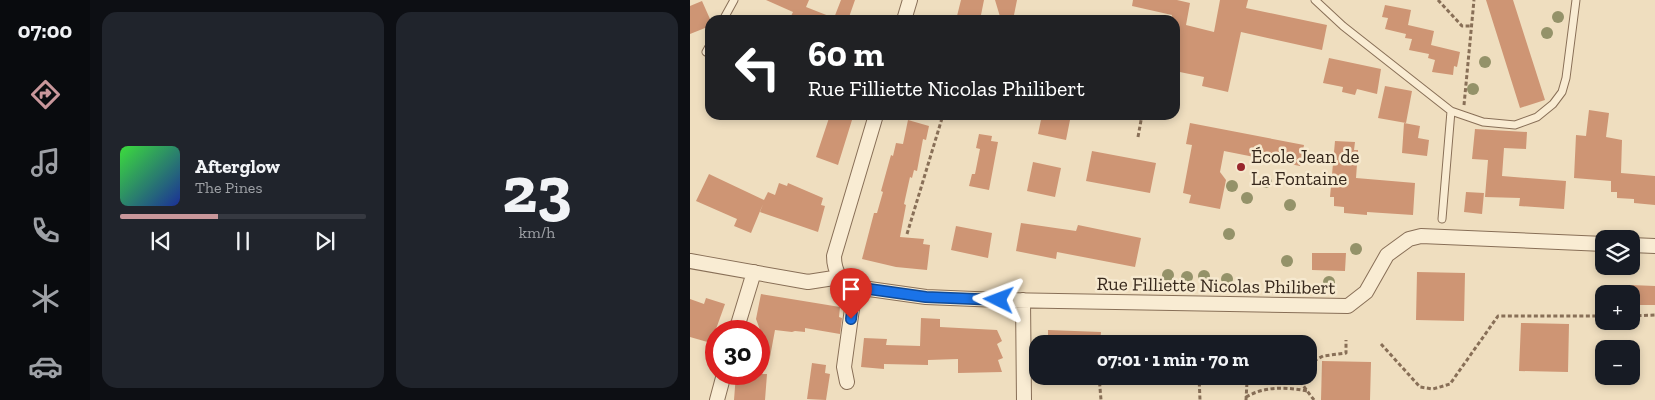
<!DOCTYPE html>
<meta charset="utf-8">
<style>
body{margin:0;font-family:"Zilla Slab",serif;background:#20242c;color:#f1f3f6;height:100vh;display:flex;flex-direction:column;font-size:19px;white-space:nowrap}
*{box-sizing:border-box;margin:0}
p{font-size:16px;color:#9ea1a6}
.icon{flex:none;width:28px;height:28px;fill:none;stroke:currentColor;stroke-width:2;stroke-linecap:round;stroke-linejoin:round}
.map{position:relative;flex:1;overflow:hidden}
.drawer{display:flex;flex-direction:column;gap:12px;padding:12px;background:#0d0f14;width:600px}
.drawer>*{flex:none}
.banner{position:absolute;left:15px;top:15px;width:475px;height:105px;border-radius:15px;box-shadow:0 2px 8px #0003;background:#202124;color:#fff;overflow:hidden}
.tools{position:absolute;left:905px;top:230px;display:grid;gap:10px}
.tools a{display:grid;place-items:center;width:45px;height:45px;border-radius:10px;background:#171b24;box-shadow:0 2px 8px #0003;font-size:25px}
.speed{position:absolute;left:15px;top:320px;display:flex;gap:10px;font-size:25px;font-weight:700;text-align:center}
.speed>*{display:grid;place-content:center;width:65px;height:65px;border-radius:50%;background:#171b24;box-shadow:0 2px 8px #0003;line-height:1}
.speed .limit{border:8px solid #d22;background:#fff;color:#111}
.pin{position:absolute;display:grid;place-items:center;width:42px;height:42px;color:#fff;margin:-51px -21px;border-radius:50% 50% 50% 0;rotate:-45deg;box-shadow:0 0 5px #0007}
.pin .icon{rotate:45deg}
.me{position:absolute;width:55px;margin:-28px;rotate:273deg;stroke-linejoin:round;filter:drop-shadow(0 0 4px #0008)}
.turn{display:flex;align-items:center;gap:18px;height:105px;padding:0 20px;font-size:22px}
.turn .icon{width:65px;height:65px;stroke-width:2.5}
.turn b{display:block;font-size:35px;line-height:42px}
.drawer .widget{flex:1;display:flex;flex-direction:column;justify-content:center;gap:8px;min-width:0;padding:0 18px;border-radius:15px;background:#20242c}
.drawer .dial{align-items:center;gap:0}
.dial b{font-size:65px;line-height:1}
.song{display:flex;align-items:center;gap:15px}
.cover{width:60px;height:60px;border-radius:8px;background:linear-gradient(135deg,hsl(120 70% 55%),hsl(230 70% 35%))}
.played{height:5px;border-radius:2px;background:linear-gradient(90deg,#c9979b 40%,#363941 40%)}
.keys{display:flex;justify-content:space-around;direction:ltr}
.drawer .tiles{flex:1;display:grid;gap:12px;grid-template-columns:repeat(2,1fr)}
.trip{position:absolute;left:339px;top:335px;width:288px;height:50px;border-radius:15px;background:#171b24;box-shadow:0 2px 8px #0003;font-weight:700;line-height:50px;text-align:center}
main{display:flex;flex:1;min-height:0}
.tab-bar{display:flex;flex-direction:column;width:90px;justify-content:space-around;align-items:center;background:#090b0e;color:#9ea1a6}
.tab-bar .icon{width:35px;height:35px}
.tab-bar .current{color:#c9979b}
.tab-bar b{font-size:22px;color:#f1f3f6}
.map>svg:first-child{display:block}
</style>
<main>
<nav class="tab-bar">
<b>07:00</b>
<svg class="icon current" aria-label="directions" viewBox="0 0 24 24"><path d="M12 3l9 9-9 9-9-9zM9 14v-3h6M13 9l2 2-2 2"/></svg>
<svg class="icon" aria-label="music" viewBox="0 0 24 24"><path d="M9 18V5l10-2v13"/><circle cx="6" cy="18" r="3"/><circle cx="16" cy="16" r="3"/></svg>
<svg class="icon" aria-label="phone" viewBox="0 0 24 24"><path d="M5 4h4l2 5-3 2q2 4 5 5l2-3 5 2v4C11 20 4 13 5 4z"/></svg>
<svg class="icon" aria-label="climate" viewBox="0 0 24 24"><path d="M12 3v18M4 7l16 10M4 17L20 7"/></svg>
<svg class="icon" aria-label="car" viewBox="0 0 24 24"><path d="M5 17H2v-5l4-1 3-4h7l3 4 3 1v5h-3M9 17h6M6 11h13"/><circle cx="7" cy="17" r="2"/><circle cx="17" cy="17" r="2"/></svg>
</nav>
<section class="drawer">
<div class="tiles">
<div class="widget">
<div class="song"><i class="cover"></i><div><b>Afterglow</b><p>The Pines</p></div></div>
<div class="played"></div>
<div class="keys"><svg class="icon" aria-label="previous" viewBox="0 0 24 24"><path d="M18 5L8 12l10 7zM5 5v14"/></svg><svg class="icon" aria-label="pause" viewBox="0 0 24 24"><path d="M8 5v14M16 5v14"/></svg><svg class="icon" aria-label="next" viewBox="0 0 24 24"><path d="M6 5l10 7-10 7zM19 5v14"/></svg></div>
</div>
<div class="widget dial"><b>23</b><p>km/h</p></div>
</div>
</section>
<div class="map">
<svg width="965" height="400" viewBox="0 0 965 400">
<rect width="100%" height="100%" fill="#efdebf"/>
<path fill="#ce9574" d="M 76,0 L 119,0 L 116,7 L 144,18 L 151,0 L 165,0 L 158,20 L 99,20 L 103,12 Z
M 271,0 L 294,0 L 290,20 L 267,16 Z
M 305,0 L 327,0 L 323,20 L 311,20 Z
M 443,0 L 487,0 L 500,3 L 496,25 L 524,32 L 530,0 L 558,0 L 556,8 L 637,25 L 632,50 L 551,32 L 538,92 L 512,86 L 514,77 L 485,71 L 485,20 L 481,20 L 482,15 L 442,6 Z
M 796,0 L 823,0 L 855,100 L 830,108 Z
M 12,1 L 20,19 L 20,26 L 0,34 L 0,6 Z
M 695,5 L 721,10 L 718,25 L 744,31 L 741,45 L 770,52 L 767,67 L 764,66 L 763,75 L 742,72 L 745,60 L 738,58 L 739,54 L 719,50 L 722,39 L 715,38 L 716,34 L 695,29 L 698,18 L 692,17 Z
M 639,58 L 691,69 L 687,94 L 667,89 L 665,95 L 652,92 L 653,87 L 633,83 Z
M 695,86 L 722,91 L 716,123 L 688,118 Z
M 899,110 L 919,113 L 916,137 L 932,140 L 931,173 L 965,176 L 965,205 L 944,203 L 944,199 L 927,198 L 927,192 L 921,192 L 921,181 L 884,178 L 886,135 L 896,136 Z
M 140,115 L 147,115 L 162,120 L 148,165 L 126,157 Z
M 352,115 L 381,115 L 376,140 L 348,134 Z
M 218,120 L 239,126 L 236,140 L 233,139 L 227,171 L 224,170 L 222,178 L 220,177 L 214,204 L 216,205 L 210,237 L 234,239 L 233,244 L 240,245 L 237,270 L 206,267 L 172,259 L 184,213 L 187,213 L 193,192 L 191,191 L 201,155 L 203,156 L 206,143 L 213,144 Z
M 500,123 L 614,145 L 610,166 L 534,151 L 530,172 L 536,180 L 530,209 L 499,203 L 501,195 L 493,193 L 502,145 L 496,144 Z
M 714,123 L 730,126 L 728,138 L 739,140 L 737,156 L 712,153 Z
M 785,129 L 837,132 L 836,149 L 814,148 L 812,176 L 876,181 L 874,209 L 829,206 L 830,198 L 795,197 L 798,160 L 782,159 Z
M 289,134 L 302,136 L 301,141 L 308,142 L 299,190 L 279,186 L 282,174 L 285,174 L 290,149 L 286,148 Z
M 645,141 L 665,142 L 664,150 L 668,150 L 666,178 L 725,183 L 723,215 L 677,212 L 677,215 L 654,213 L 654,207 L 644,206 L 644,197 L 640,197 Z
M 402,151 L 466,163 L 460,193 L 396,181 Z
M 343,162 L 371,168 L 365,197 L 337,191 Z
M 19,174 L 74,200 L 78,192 L 85,195 L 89,183 L 97,186 L 98,183 L 133,198 L 131,205 L 135,206 L 128,232 L 70,212 L 73,204 L 61,233 L 44,226 L 47,219 L 6,201 Z
M 776,192 L 794,193 L 792,214 L 774,212 Z
M 331,223 L 386,231 L 388,225 L 451,238 L 445,267 L 367,252 L 366,259 L 326,251 Z
M 266,226 L 302,233 L 298,258 L 261,250 Z
M 622,253 L 656,253 L 655,271 L 622,270 Z
M 727,272 L 775,273 L 774,321 L 726,320 Z
M 941,285 L 965,286 L 965,305 L 941,305 Z
M 71,294 L 150,307 L 149,317 L 152,318 L 150,334 L 115,328 L 115,332 L 105,331 L 102,332 L 85,330 L 80,357 L 66,319 Z
M 16,298 L 35,304 L 21,343 L 0,337 L 0,299 L 14,304 Z
M 231,318 L 250,319 L 250,327 L 307,330 L 312,341 L 307,344 L 313,358 L 308,360 L 312,372 L 268,373 L 268,359 L 238,360 L 238,365 L 194,364 L 194,369 L 171,367 L 174,338 L 197,339 L 196,345 L 230,346 Z
M 831,323 L 879,324 L 878,372 L 829,371 Z
M 358,330 L 411,332 L 410,344 L 358,344 Z
M 632,361 L 681,362 L 680,400 L 631,400 Z
M 122,363 L 136,365 L 135,373 L 140,374 L 136,400 L 117,399 Z
M 46,374 L 77,374 L 75,400 L 44,400 Z"/>
<g fill="none" stroke-linecap="round" stroke-linejoin="round">
<g stroke="#886f57" stroke-width="9">
<path id="lane" d="M 625,0 L 653,26 L 761,111 L 793,122 L 825,125 L 847,117 L 863,104 L 872,92 L 876,78 L 886,0
M 33,20 L 44,0
M 16,52 L 20,45
M 752,219 L 761,111"/>
</g>
<g stroke="#886f57" stroke-width="16">
<path id="street" d="M 214,20 L 220,0
M 186,115 L 144,256 C 144,271 151,283 165,287 L 236,297 L 309,300 L 658,306 L 676,292 L 697,255 L 719,239 L 731,236 L 914,244
M 941,245 L 965,246
M 0,261 L 118,282 L 150,277
M 333,300 L 334,400
M 46,331 L 64,272
M 157,382 L 154,367 L 165,287
M 27,400 L 34,374"/>
</g>
<path stroke="#886f57" stroke-width="3" stroke-dasharray="4 2.5" stroke-linecap="butt" d="M 748,0 L 772,26 L 781,26
M 774,105 L 784,0
M 448,137 L 452,115
M 217,234 L 253,115
M 941,316 L 965,315
M 604,344 L 607,338
M 691,344 L 730,387 L 743,389 L 760,384 L 808,316 L 914,316
M 618,364 L 633,356 L 656,353 L 656,340
M 409,376 L 411,400
M 509,376 L 510,400
M 606,376 L 624,400
M 556,397 C 575,386 596,387 617,391
M 556,400 L 557,382 L 570,376"/>
<use href="#lane" stroke="#f9ecd3" stroke-width="7"/>
<use href="#street" stroke="#f9ecd3" stroke-width="14"/>
</g>
<g fill="#949269">
<circle cx="868" cy="17" r="6"/>
<circle cx="857" cy="33" r="6"/>
<circle cx="795" cy="62" r="6"/>
<circle cx="783" cy="89" r="6"/>
<circle cx="576" cy="182" r="6"/>
<circle cx="542" cy="186" r="6"/>
<circle cx="557" cy="198" r="6"/>
<circle cx="600" cy="205" r="6"/>
<circle cx="539" cy="234" r="6"/>
<circle cx="666" cy="249" r="6"/>
<circle cx="597" cy="261" r="6"/>
<circle cx="478" cy="275" r="6"/>
<circle cx="514" cy="276" r="6"/>
<circle cx="497" cy="277" r="6"/>
<circle cx="537" cy="279" r="6"/>
<circle cx="639" cy="282" r="6"/>
</g>
<g fill="none" stroke-linecap="round" stroke-linejoin="round">
<g stroke="#114b97" stroke-width="12">
<path id="route" d="M 161,319 L 165,287 L 236,297 L 309,300"/>
</g>
<use href="#route" stroke="#1a73e8" stroke-width="9"/>
</g>
<circle fill="#98262c" stroke="#f6e9cf" stroke-width="2" cx="551" cy="167" r="5"/>
<g text-anchor="middle" stroke-width="5" stroke-linejoin="round" paint-order="stroke">
<g font-size="19" fill="#37281c" stroke="#f6e9cf" text-anchor="start">
<text x="561" y="163">École Jean de<tspan x="561" dy="22">La Fontaine</tspan></text>
</g>
<g font-size="19" fill="#37281c" stroke="#f6e9cf">
<text transform="translate(526 285) rotate(1)" y="7">Rue Filliette Nicolas Philibert</text>
</g>
</g>
</svg>
<div class="tools">
<a><svg class="icon" aria-label="layers" viewBox="0 0 24 24"><path d="M12 4l9 5-9 5-9-5zM3 14l9 5 9-5"/></svg></a>
<a>+</a>
<a>−</a>
</div>
<div class="speed"><div class="limit">30</div></div>
<div class="pin" style="left:161px;top:319px;background:#d93025"><svg class="icon" aria-label="arrive" viewBox="0 0 24 24"><path d="M6 21V4h12l-3 4 3 4H6"/></svg></div>
<svg class="me" style="left:309px;top:300px" viewBox="-20 -20 40 40"><path d="M0-17L14 15 0 8-14 15z" fill="#1a73e8" stroke="#fff" stroke-width="4"/></svg>
<div class="trip">07:01 · 1 min · 70 m</div>
<div class="banner">
<div class="turn"><svg class="icon" aria-label="left" viewBox="0 0 24 24"><path d="M17 20v-9H6M10 6l-5 5 5 5"/></svg><div><b>60 m</b>Rue Filliette Nicolas Philibert</div></div>
</div>
</div>
</main>
